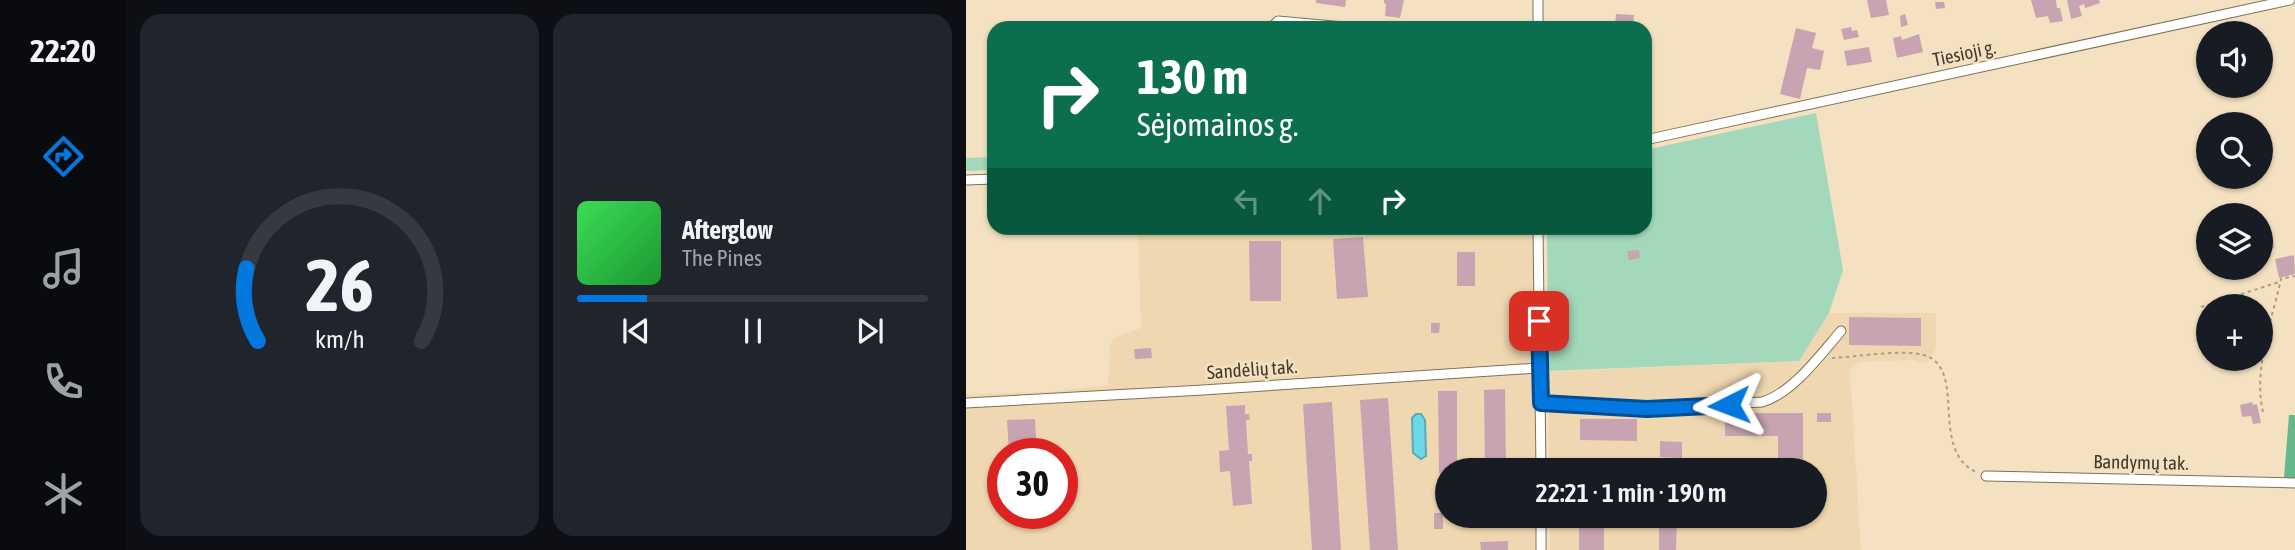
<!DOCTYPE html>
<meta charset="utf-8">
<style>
body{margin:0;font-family:"Asap Condensed",sans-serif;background:#20242c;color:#f1f3f6;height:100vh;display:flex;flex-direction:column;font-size:26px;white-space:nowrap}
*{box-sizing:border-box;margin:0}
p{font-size:23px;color:#9ea1a6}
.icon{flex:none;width:38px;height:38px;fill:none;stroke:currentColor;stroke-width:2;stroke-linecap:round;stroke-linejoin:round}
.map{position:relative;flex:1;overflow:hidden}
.drawer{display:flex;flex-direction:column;gap:14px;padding:14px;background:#0d0f14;width:840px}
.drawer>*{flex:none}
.hud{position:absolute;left:21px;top:21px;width:665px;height:214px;border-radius:21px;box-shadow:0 2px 5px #0004;background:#0b6e4f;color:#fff;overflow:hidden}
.buttons{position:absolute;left:1230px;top:21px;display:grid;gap:14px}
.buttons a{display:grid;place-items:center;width:77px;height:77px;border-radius:50%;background:#171b24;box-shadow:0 2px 5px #0004;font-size:35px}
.speed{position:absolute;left:21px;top:438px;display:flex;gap:14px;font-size:35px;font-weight:700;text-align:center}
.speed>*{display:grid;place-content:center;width:91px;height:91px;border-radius:50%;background:#171b24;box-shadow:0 2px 5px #0004;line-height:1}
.speed .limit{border:10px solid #d22;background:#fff;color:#111}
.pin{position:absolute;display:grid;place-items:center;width:60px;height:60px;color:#fff;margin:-30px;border-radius:14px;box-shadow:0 4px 10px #0006}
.me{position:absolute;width:77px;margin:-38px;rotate:267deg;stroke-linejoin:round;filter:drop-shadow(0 0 5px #0008)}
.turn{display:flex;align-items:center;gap:24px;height:147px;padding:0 35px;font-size:32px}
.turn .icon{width:91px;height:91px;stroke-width:2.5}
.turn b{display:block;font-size:49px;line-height:60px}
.lanes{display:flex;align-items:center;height:66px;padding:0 35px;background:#0003;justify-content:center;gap:35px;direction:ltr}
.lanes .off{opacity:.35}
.drawer .card{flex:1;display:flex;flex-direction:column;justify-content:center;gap:10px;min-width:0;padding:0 24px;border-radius:21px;background:#20242c}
.drawer .dial{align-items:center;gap:0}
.dial svg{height:182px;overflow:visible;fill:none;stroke:#363941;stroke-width:7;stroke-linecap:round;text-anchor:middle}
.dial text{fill:#f1f3f6;stroke:none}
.song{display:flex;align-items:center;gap:21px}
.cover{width:84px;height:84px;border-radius:10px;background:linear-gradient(135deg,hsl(130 70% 55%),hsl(130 70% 35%))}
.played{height:7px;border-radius:4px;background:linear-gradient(90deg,#0277de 20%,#363941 20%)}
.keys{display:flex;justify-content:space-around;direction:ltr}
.drawer .tiles{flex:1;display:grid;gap:14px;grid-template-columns:repeat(2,1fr)}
.trip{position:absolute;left:469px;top:458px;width:392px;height:70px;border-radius:35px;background:#171b24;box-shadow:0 2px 5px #0004;font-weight:600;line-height:70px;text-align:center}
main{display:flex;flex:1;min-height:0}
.menu{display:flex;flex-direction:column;width:126px;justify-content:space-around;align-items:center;background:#090b0e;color:#9ea1a6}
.menu .icon{width:49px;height:49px}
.menu .current{color:#0277de}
.menu b{font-size:32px;color:#f1f3f6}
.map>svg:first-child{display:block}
</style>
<main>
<nav class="menu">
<b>22:20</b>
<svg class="icon current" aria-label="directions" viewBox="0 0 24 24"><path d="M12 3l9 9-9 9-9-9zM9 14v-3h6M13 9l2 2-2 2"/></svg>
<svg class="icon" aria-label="music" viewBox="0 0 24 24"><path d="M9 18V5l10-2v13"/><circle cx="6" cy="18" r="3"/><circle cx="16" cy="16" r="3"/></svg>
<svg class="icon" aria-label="phone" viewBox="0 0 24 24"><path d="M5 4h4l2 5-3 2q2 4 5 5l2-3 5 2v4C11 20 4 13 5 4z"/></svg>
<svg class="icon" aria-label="climate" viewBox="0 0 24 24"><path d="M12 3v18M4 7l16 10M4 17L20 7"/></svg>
</nav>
<section class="drawer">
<div class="tiles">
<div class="card dial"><svg viewBox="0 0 100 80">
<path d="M14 69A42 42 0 1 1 86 69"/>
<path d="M14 69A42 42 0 0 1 9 37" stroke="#0277de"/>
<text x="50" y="56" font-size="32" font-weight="700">26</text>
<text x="50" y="72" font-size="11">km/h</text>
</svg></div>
<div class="card">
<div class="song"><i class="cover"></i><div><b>Afterglow</b><p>The Pines</p></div></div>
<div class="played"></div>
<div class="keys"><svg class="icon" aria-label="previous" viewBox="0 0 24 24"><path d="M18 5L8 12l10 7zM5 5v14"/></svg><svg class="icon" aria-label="pause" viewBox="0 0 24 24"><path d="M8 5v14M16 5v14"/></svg><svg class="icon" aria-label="next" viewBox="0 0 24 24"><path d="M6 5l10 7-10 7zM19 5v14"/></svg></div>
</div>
</div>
</section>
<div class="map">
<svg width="1329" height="550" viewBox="0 0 1329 550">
<rect width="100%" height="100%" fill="#f4e1c1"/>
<path fill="#efd8b1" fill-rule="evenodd" d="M 172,228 L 568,228 L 569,471 L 481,471 L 481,516 L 569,516 L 569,550 L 0,550 L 0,394 L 82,392 L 142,385 L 144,346 L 147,338 L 175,328 ZM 37,453 L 96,453 L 96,513 L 37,513 Z
M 863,313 L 970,313 L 970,348 L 961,364 L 947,360 L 893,362 L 884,371 L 895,550 L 584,550 L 584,516 L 849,516 L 849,471 L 583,471 L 582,372 L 832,361 Z"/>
<path fill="#a3d8ba" d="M 850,113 L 877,270 L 863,313 L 833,361 L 582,371 L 581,228 L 679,228 L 679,150 Z
M 28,157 L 28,170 L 0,171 L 0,158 Z"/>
<path fill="#64b88c" d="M 1323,415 L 1329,415 L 1329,478 L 1318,478 Z"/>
<path fill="#68d9e9" stroke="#5da9b1" stroke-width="2" d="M 450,414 L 455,414 L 459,420 L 460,456 L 455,459 L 447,453 L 446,418 Z"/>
<path fill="#c8a4b2" d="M 350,0 L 380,0 L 379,7 L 350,3 Z
M 418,0 L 438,0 L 434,18 L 419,16 L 420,4 L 418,3 Z
M 901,0 L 920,0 L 923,15 L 905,18 Z
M 1065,0 L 1090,0 L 1091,8 L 1094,8 L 1097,21 L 1084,23 L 1082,16 L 1070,18 Z
M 1101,0 L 1133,0 L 1134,3 L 1119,8 L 1118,4 L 1113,6 L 1116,16 L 1105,19 Z
M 969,2 L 978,2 L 979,8 L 970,9 Z
M 650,14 L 668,15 L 667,27 L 649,26 Z
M 939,14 L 942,25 L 935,27 L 934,16 Z
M 885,27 L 886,31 L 891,30 L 893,37 L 878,40 L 875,29 Z
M 830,28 L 850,33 L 846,48 L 858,51 L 854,70 L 841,68 L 834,99 L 814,94 Z
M 953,34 L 957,52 L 931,58 L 927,38 L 935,36 L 936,40 Z
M 903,47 L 906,62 L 881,66 L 878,51 Z
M 397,237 L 402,297 L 371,299 L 367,239 Z
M 1307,237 L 1308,248 L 1295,249 L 1295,238 Z
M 283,241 L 315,241 L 315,301 L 284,301 Z
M 673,250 L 674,258 L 663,260 L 661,251 Z
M 491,252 L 509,252 L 509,286 L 491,286 Z
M 1328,255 L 1329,274 L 1313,278 L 1309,259 Z
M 883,317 L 955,318 L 955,346 L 883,345 Z
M 465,323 L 474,323 L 473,333 L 465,333 Z
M 185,348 L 186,358 L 169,359 L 168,349 Z
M 539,389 L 540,471 L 519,471 L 518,390 Z
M 472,391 L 491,391 L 491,471 L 481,471 L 481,473 L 473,473 Z
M 422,398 L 432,550 L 404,550 L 394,400 Z
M 366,402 L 375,550 L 346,550 L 337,404 Z
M 1286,402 L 1287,405 L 1291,404 L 1295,423 L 1287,424 L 1285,416 L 1276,417 L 1274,405 Z
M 279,405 L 279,414 L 283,414 L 284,420 L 280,420 L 282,454 L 286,454 L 286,461 L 283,461 L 286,504 L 267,506 L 264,471 L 254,472 L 253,451 L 263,450 L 260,406 Z
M 759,413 L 837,413 L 837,471 L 812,471 L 812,436 L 759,436 Z
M 851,413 L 865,413 L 865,422 L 851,422 Z
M 69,419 L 71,453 L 43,453 L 41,420 Z
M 614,419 L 671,419 L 671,441 L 614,440 Z
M 694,441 L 716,442 L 716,458 L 694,457 Z
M 694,460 L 711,460 L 711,471 L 694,471 Z
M 468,513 L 477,513 L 477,529 L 468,529 Z
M 613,516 L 638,516 L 638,550 L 613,550 Z
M 693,516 L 711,516 L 710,550 L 693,550 Z
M 812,516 L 837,516 L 837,520 L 812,520 Z
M 542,541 L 542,550 L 515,550 L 514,542 Z"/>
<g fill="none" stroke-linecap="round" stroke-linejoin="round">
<g stroke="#817053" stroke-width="11">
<path id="street" d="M 572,0 L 572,28
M 305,28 L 312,21 L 389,28
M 679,140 L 1324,0
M 0,180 L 28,179
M 572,228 L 575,471
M 0,403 L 237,390 L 573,368
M 574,403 L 681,409 L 796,402 C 827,393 854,355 875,331
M 1020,476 L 1329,483
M 575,516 L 575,550"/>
</g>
<path stroke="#ac9d85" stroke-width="2" stroke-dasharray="3.5 3.5" stroke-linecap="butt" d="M 1235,307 L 1313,282
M 866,358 C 889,357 937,349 958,355 C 1003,369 961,451 1012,473
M 1297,412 C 1287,369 1306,320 1315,279 L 1329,276"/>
<use href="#street" stroke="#fff" stroke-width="9"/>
</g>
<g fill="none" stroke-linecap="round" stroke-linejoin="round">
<g stroke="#014d90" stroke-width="18">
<path id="route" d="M 573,321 L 575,403 L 681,409 L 763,405"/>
</g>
<use href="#route" stroke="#0277de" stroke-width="12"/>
</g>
<g text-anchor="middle" stroke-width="5" stroke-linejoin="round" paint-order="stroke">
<g font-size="19" fill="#423a2e" stroke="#f4e1c1">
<text transform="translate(998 53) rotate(-12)" y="7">Tiesioji g.</text>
<text transform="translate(286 369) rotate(-4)" y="7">Sandėlių tak.</text>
<text transform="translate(1175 462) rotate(1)" y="7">Bandymų tak.</text>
</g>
</g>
</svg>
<div class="buttons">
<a><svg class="icon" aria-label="sound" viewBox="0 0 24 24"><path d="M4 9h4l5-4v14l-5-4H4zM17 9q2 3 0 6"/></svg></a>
<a><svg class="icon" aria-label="search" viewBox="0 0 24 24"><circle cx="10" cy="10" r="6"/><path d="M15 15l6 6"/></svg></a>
<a><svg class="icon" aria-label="layers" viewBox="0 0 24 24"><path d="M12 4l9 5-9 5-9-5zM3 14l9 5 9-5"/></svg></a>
<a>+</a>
</div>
<div class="speed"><div class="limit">30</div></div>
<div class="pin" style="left:573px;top:321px;background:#d93025"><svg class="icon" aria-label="arrive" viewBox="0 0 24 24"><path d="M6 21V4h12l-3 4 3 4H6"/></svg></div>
<svg class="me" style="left:763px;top:405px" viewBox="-20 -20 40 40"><path d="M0-17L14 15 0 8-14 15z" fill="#0277de" stroke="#fff" stroke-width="4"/></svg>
<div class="trip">22:21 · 1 min · 190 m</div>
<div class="hud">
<div class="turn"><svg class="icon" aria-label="right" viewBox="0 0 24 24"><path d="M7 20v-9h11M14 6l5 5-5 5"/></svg><div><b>130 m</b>Sėjomainos g.</div></div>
<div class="lanes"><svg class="icon off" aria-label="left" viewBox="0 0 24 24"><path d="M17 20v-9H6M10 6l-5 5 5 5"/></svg><svg class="icon off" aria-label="ahead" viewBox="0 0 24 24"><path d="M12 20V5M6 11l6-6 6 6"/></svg><svg class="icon" aria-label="right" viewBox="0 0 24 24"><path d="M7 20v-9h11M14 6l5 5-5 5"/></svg></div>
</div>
</div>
</main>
